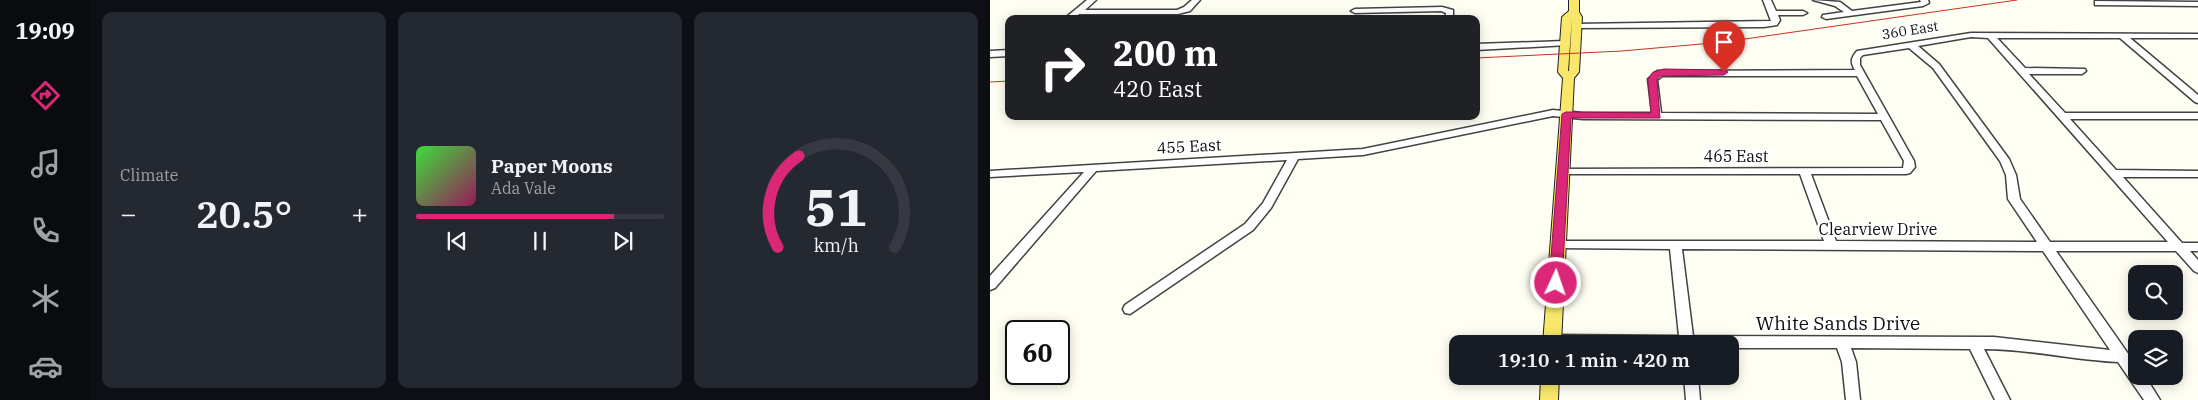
<!DOCTYPE html>
<meta charset="utf-8">
<style>
body{margin:0;font-family:"IBM Plex Serif",serif;background:#242831;color:#f1f3f6;height:100vh;display:flex;flex-direction:column;font-size:19px;white-space:nowrap}
*{box-sizing:border-box;margin:0}
p{font-size:16px;color:#9ea1a6}
.icon{flex:none;width:28px;height:28px;fill:none;stroke:currentColor;stroke-width:2;stroke-linecap:round;stroke-linejoin:round}
.map{position:relative;flex:1;overflow:hidden}
.sheet{display:flex;flex-direction:column;gap:12px;padding:12px;background:#0d0f14;width:900px}
.sheet>*{flex:none}
.top-card{position:absolute;left:15px;top:15px;width:475px;height:105px;border-radius:10px;box-shadow:0 2px 12px #0003;background:#202124;color:#fff;overflow:hidden}
.fabs{position:absolute;left:1138px;top:265px;display:grid;gap:10px}
.fabs a{display:grid;place-items:center;width:55px;height:55px;border-radius:10px;background:#171b24;box-shadow:0 2px 12px #0003;font-size:25px}
.speed{position:absolute;left:15px;top:320px;display:flex;gap:10px;font-size:25px;font-weight:700;text-align:center}
.speed>*{display:grid;place-content:center;width:65px;height:65px;border-radius:50%;background:#171b24;box-shadow:0 2px 12px #0003;line-height:1}
.speed .limit{border:2px solid #111;border-radius:8px;background:#fff;color:#111}
.pin{position:absolute;display:grid;place-items:center;width:42px;height:42px;color:#fff;margin:-51px -21px;border-radius:50% 50% 50% 0;rotate:-45deg;box-shadow:0 0 5px #0007}
.pin .icon{rotate:45deg}
.me{position:absolute;width:55px;margin:-28px;rotate:3deg;stroke-linejoin:round;filter:drop-shadow(0 0 4px #0008)}
.turn{display:flex;align-items:center;gap:18px;height:105px;padding:0 25px;font-size:22px}
.turn .icon{width:65px;height:65px;stroke-width:2.5}
.turn b{display:block;font-size:35px;line-height:42px}
.big{font-size:38px;font-weight:600;line-height:1.1}
.sheet .widget{flex:1;display:flex;flex-direction:column;justify-content:center;gap:8px;min-width:0;padding:0 18px;border-radius:10px;background:#242831}
.sheet .dial{align-items:center;gap:0}
.dial svg{height:130px;overflow:visible;fill:none;stroke:#363941;stroke-width:7;stroke-linecap:round;text-anchor:middle}
.dial text{fill:#f1f3f6;stroke:none}
.song{display:flex;align-items:center;gap:15px}
.cover{width:60px;height:60px;border-radius:8px;background:linear-gradient(135deg,hsl(120 70% 55%),hsl(330 70% 35%))}
.played{height:5px;border-radius:2px;background:linear-gradient(90deg,#db2777 80%,#363941 80%)}
.keys{display:flex;justify-content:space-around;direction:ltr}
.heat{display:flex;justify-content:space-between;align-items:center;font-size:28px;direction:ltr}
.sheet .tiles{flex:1;display:grid;gap:12px;grid-template-columns:repeat(3,1fr)}
.trip{position:absolute;left:459px;top:335px;width:290px;height:50px;border-radius:10px;background:#171b24;box-shadow:0 2px 12px #0003;font-weight:600;line-height:50px;text-align:center}
main{display:flex;flex:1;min-height:0}
.menu{display:flex;flex-direction:column;width:90px;justify-content:space-around;align-items:center;background:#090b0e;color:#9ea1a6}
.menu .icon{width:35px;height:35px}
.menu .current{color:#db2777}
.menu b{font-size:22px;color:#f1f3f6}
.map>svg:first-child{display:block}
</style>
<main>
<nav class="menu">
<b>19:09</b>
<svg class="icon current" aria-label="directions" viewBox="0 0 24 24"><path d="M12 3l9 9-9 9-9-9zM9 14v-3h6M13 9l2 2-2 2"/></svg>
<svg class="icon" aria-label="music" viewBox="0 0 24 24"><path d="M9 18V5l10-2v13"/><circle cx="6" cy="18" r="3"/><circle cx="16" cy="16" r="3"/></svg>
<svg class="icon" aria-label="phone" viewBox="0 0 24 24"><path d="M5 4h4l2 5-3 2q2 4 5 5l2-3 5 2v4C11 20 4 13 5 4z"/></svg>
<svg class="icon" aria-label="climate" viewBox="0 0 24 24"><path d="M12 3v18M4 7l16 10M4 17L20 7"/></svg>
<svg class="icon" aria-label="car" viewBox="0 0 24 24"><path d="M5 17H2v-5l4-1 3-4h7l3 4 3 1v5h-3M9 17h6M6 11h13"/><circle cx="7" cy="17" r="2"/><circle cx="17" cy="17" r="2"/></svg>
</nav>
<section class="sheet">
<div class="tiles">
<div class="widget"><p>Climate</p>
<div class="heat"><a>−</a><b class="big">20.5°</b><a>+</a></div>
</div>
<div class="widget">
<div class="song"><i class="cover"></i><div><b>Paper Moons</b><p>Ada Vale</p></div></div>
<div class="played"></div>
<div class="keys"><svg class="icon" aria-label="previous" viewBox="0 0 24 24"><path d="M18 5L8 12l10 7zM5 5v14"/></svg><svg class="icon" aria-label="pause" viewBox="0 0 24 24"><path d="M8 5v14M16 5v14"/></svg><svg class="icon" aria-label="next" viewBox="0 0 24 24"><path d="M6 5l10 7-10 7zM19 5v14"/></svg></div>
</div>
<div class="widget dial"><svg viewBox="0 0 100 80">
<path d="M14 69A42 42 0 1 1 86 69"/>
<path d="M14 69A42 42 0 0 1 27 13" stroke="#db2777"/>
<text x="50" y="56" font-size="32" font-weight="700">51</text>
<text x="50" y="72" font-size="11">km/h</text>
</svg></div>
</div>
</section>
<div class="map">
<svg width="1208" height="400" viewBox="0 0 1208 400">
<rect width="100%" height="100%" fill="#fffef3"/>
<g fill="none" stroke-linecap="round" stroke-linejoin="round">
<g stroke="#434343" stroke-width="3">
<path id="minor" d="M 97,0 L 106,0 L 95,10 L 187,10 L 194,7 L 202,0 L 210,0 L 200,11 L 188,14 L 89,14 L 83,19 L 74,19 Z
M 773,0 L 781,0 L 786,11 L 813,11 L 817,13 L 813,15 L 788,15 L 790,20 L 787,25 L 774,27 L 586,28 L 582,26 L 586,24 L 781,21 Z
M 823,0 L 850,2 L 862,11 L 931,2 L 930,0 L 938,0 L 939,3 L 933,6 L 836,19 L 832,17 L 833,15 L 854,12 L 845,6 Z
M 1105,1 L 1208,2 L 1208,6 L 1108,5 L 1105,5 Z
M 452,7 L 463,10 L 463,19 L 455,19 L 456,13 L 451,11 L 365,13 L 361,11 L 365,9 Z
M 981,33 L 1208,34 L 1208,38 L 1140,38 L 1208,95 L 1208,103 L 1205,102 L 1130,38 L 1007,38 L 1035,68 L 1095,69 L 1096,71 L 1092,74 L 1039,74 L 1075,113 L 1208,113 L 1208,119 L 1080,119 L 1126,170 L 1208,171 L 1208,177 L 1133,177 L 1192,243 L 1208,243 L 1208,251 L 1200,251 L 1208,260 L 1208,273 L 1204,271 L 1186,251 L 1066,251 L 1146,365 L 1146,376 L 1155,376 L 1170,400 L 1154,400 L 1128,362 C 1083,360 1039,349 994,349 L 1020,400 L 1005,400 L 980,349 L 861,348 L 866,362 L 870,400 L 856,400 L 852,362 L 847,348 L 740,348 L 740,344 L 556,344 L 555,341 L 557,337 L 562,335 L 689,336 L 680,249 L 568,248 L 564,247 L 562,244 L 564,241 L 834,241 L 810,174 L 573,174 L 568,171 L 569,169 L 913,168 L 914,161 L 891,120 L 593,119 L 563,116 L 373,155 L 308,159 L 281,208 L 263,230 L 140,314 L 135,313 L 133,309 L 135,305 L 255,224 L 273,203 L 297,160 L 106,171 L 5,288 L 0,290 L 0,276 L 94,172 L 0,177 L 0,171 L 373,149 L 563,110 L 593,113 L 662,113 L 658,79 L 667,71 L 865,70 C 860,62 861,58 867,51 ZM 981,37 L 998,38 L 1178,242 L 1060,242 L 1030,199 L 1026,175 L 1019,159 L 949,64 L 928,46 ZM 919,48 L 943,68 L 1010,161 L 1016,175 L 1018,199 L 1047,242 L 846,241 L 821,174 L 916,174 L 920,173 L 925,167 L 924,161 L 870,65 L 870,58 L 873,55 ZM 672,76 L 867,76 L 888,114 L 671,113 L 667,80 ZM 692,249 L 1053,251 L 1120,350 L 1004,337 L 703,336 Z
M 575,41 L 578,41 L 578,45 L 486,50 L 486,44 Z
M 19,50 L 19,56 L 0,57 L 0,51 Z
M 694,376 L 708,376 L 710,400 L 696,400 Z"/>
</g>
<g stroke="#212121" stroke-width="2">
<path id="major" d="M 579,0 L 589,0 L 589,12 L 592,17 L 589,72 L 584,78 L 571,344 L 553,344 L 573,78 L 568,72 L 572,17 L 579,11 ZM 582,18 L 579,71 L 578,71 Z
M 551,376 L 569,376 L 568,400 L 550,400 Z"/>
</g>
<use href="#minor" fill="#fff" fill-rule="evenodd"/>
<use href="#major" fill="#f8e76a" fill-rule="evenodd"/>
<path stroke="#c23327" stroke-width="1" d="M 486,58 L 632,51 L 734,42 L 1027,0
M 0,82 L 19,81"/>
</g>
<path fill="#db2777" stroke="#8e194d" d="M 674,69 L 734,70 L 738,72 L 734,75 L 670,76 L 667,80 L 670,118 L 581,118 L 572,283 L 570,286 L 561,286 L 559,283 L 572,114 L 576,112 L 661,113 L 658,79 L 663,72 Z"/>
<g text-anchor="middle" stroke-width="5" stroke-linejoin="round" paint-order="stroke">
<g font-size="14" fill="#101010" stroke="#fff">
<text transform="translate(920 30) rotate(-9)" y="5">360 East</text>
</g>
<g font-size="16" fill="#101010" stroke="#fff">
<text transform="translate(199 146) rotate(-3)" y="6">455 East</text>
<text x="746" y="162">465 East</text>
<text x="888" y="235">Clearview Drive</text>
</g>
<g font-size="19" fill="#101010" stroke="#fff">
<text x="848" y="330">White Sands Drive</text>
</g>
</g>
</svg>
<div class="fabs">
<a><svg class="icon" aria-label="search" viewBox="0 0 24 24"><circle cx="10" cy="10" r="6"/><path d="M15 15l6 6"/></svg></a>
<a><svg class="icon" aria-label="layers" viewBox="0 0 24 24"><path d="M12 4l9 5-9 5-9-5zM3 14l9 5 9-5"/></svg></a>
</div>
<div class="speed"><div class="limit">60</div></div>
<div class="pin" style="left:734px;top:72px;background:#d93025"><svg class="icon" aria-label="arrive" viewBox="0 0 24 24"><path d="M6 21V4h12l-3 4 3 4H6"/></svg></div>
<svg class="me" style="left:566px;top:283px" viewBox="-20 -20 40 40"><circle r="17" fill="#db2777" stroke="#fff" stroke-width="3"/><path d="M0-11L8 9 0 5-8 9z" fill="#fff"/></svg>
<div class="trip">19:10 · 1 min · 420 m</div>
<div class="top-card">
<div class="turn"><svg class="icon" aria-label="right" viewBox="0 0 24 24"><path d="M7 20v-9h11M14 6l5 5-5 5"/></svg><div><b>200 m</b>420 East</div></div>
</div>
</div>
</main>
